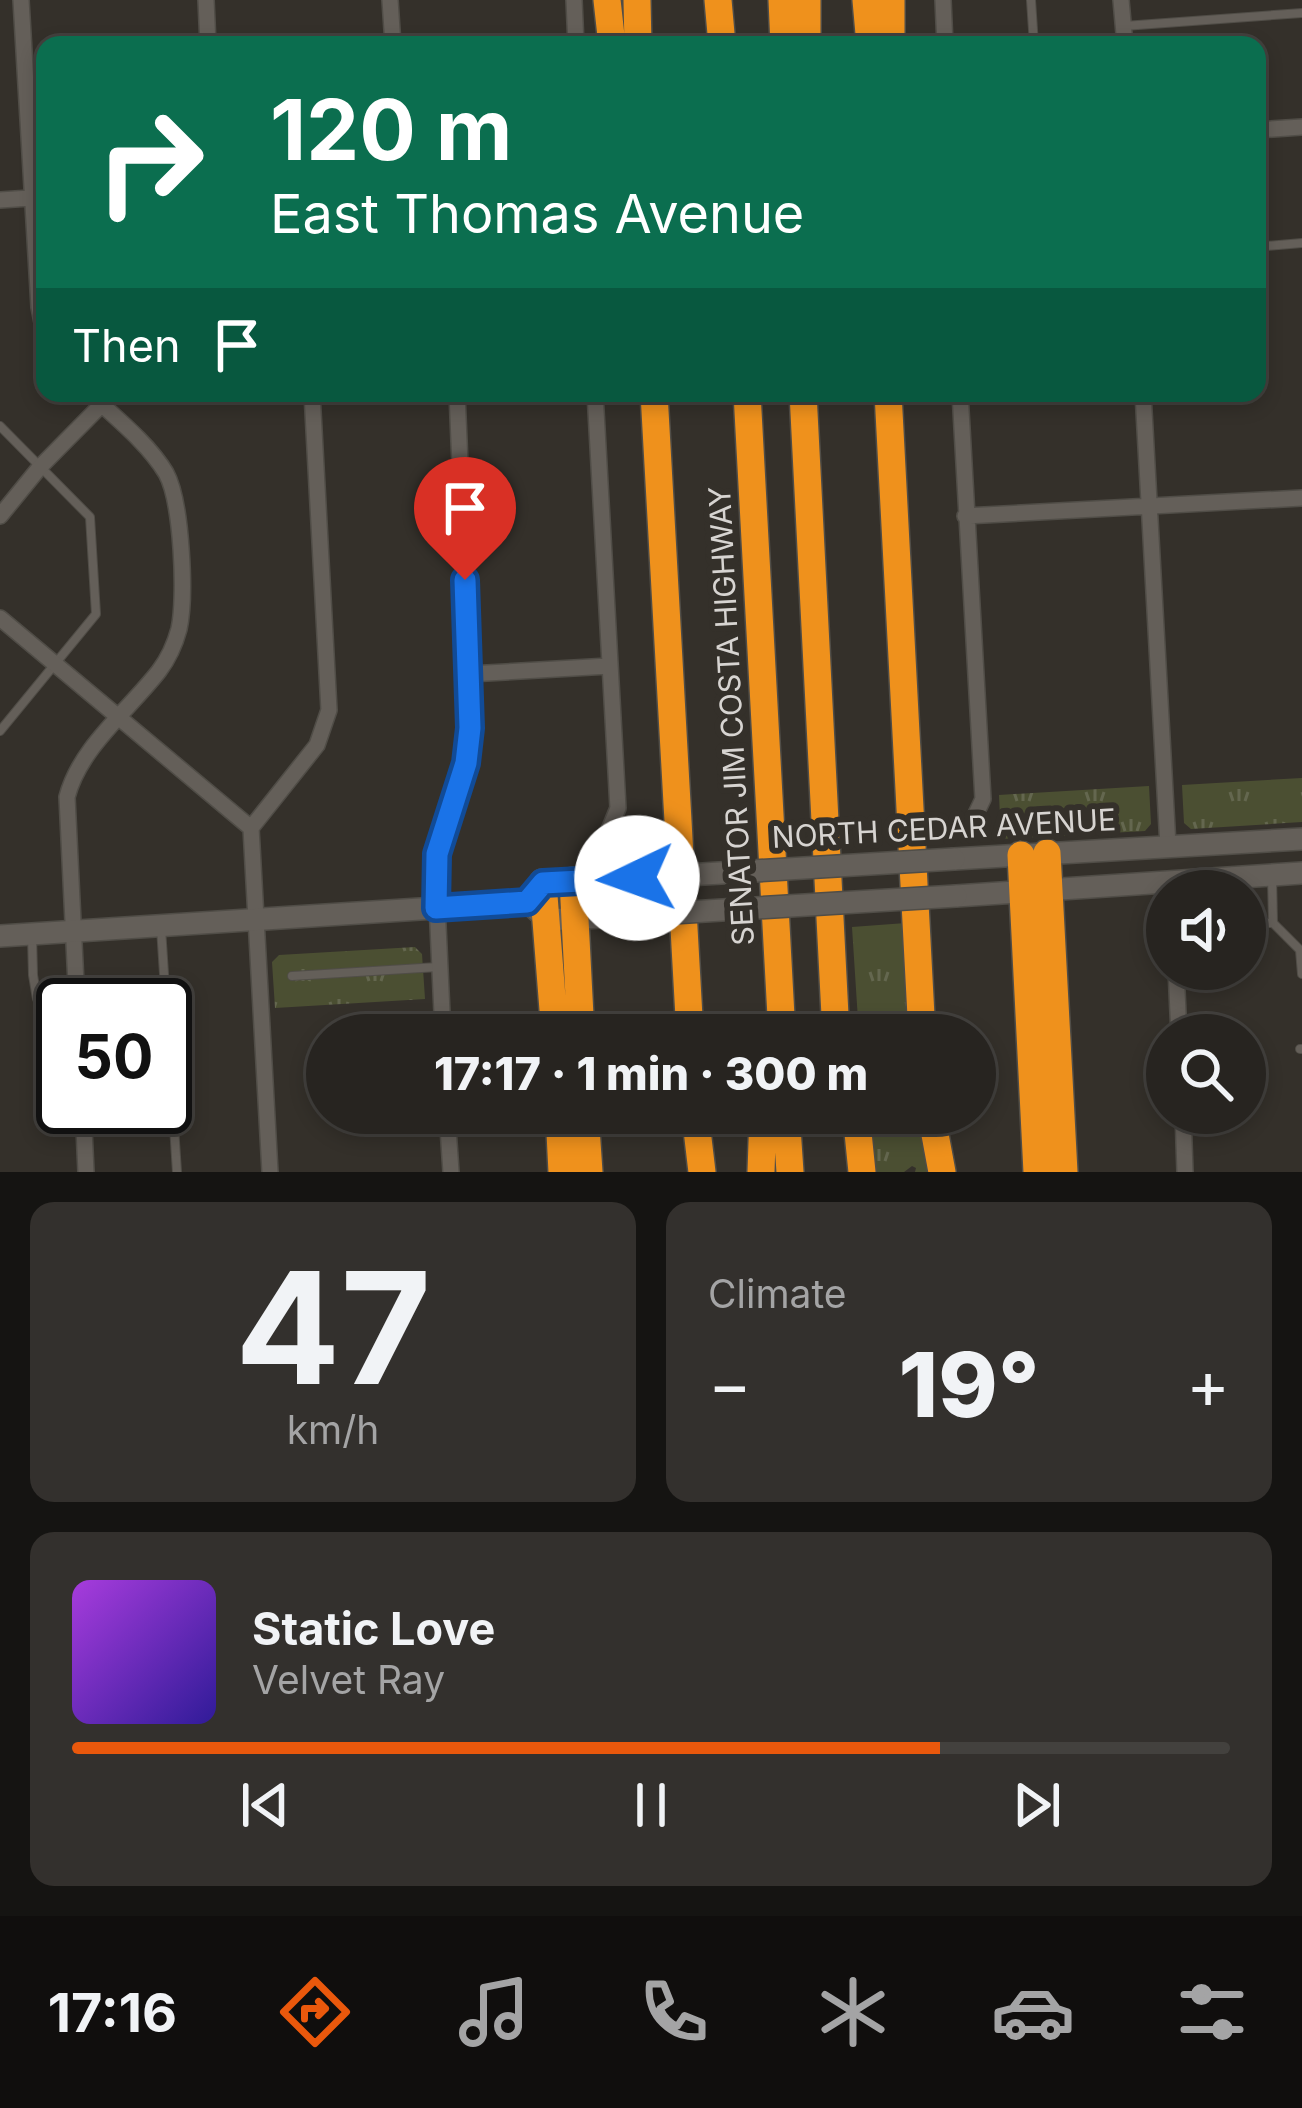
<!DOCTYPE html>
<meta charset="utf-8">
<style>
body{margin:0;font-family:Inter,sans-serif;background:#33302d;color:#f1f3f6;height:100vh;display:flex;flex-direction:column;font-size:45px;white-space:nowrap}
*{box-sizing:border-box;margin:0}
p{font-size:39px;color:#a4a4a5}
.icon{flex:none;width:66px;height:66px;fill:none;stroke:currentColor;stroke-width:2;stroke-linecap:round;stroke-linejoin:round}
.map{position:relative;height:1172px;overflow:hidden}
.drawer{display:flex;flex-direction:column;gap:30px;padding:30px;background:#151412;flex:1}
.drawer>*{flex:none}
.guide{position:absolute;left:36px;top:36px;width:1230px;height:366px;border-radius:24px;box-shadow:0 6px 18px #0003,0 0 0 3px #43413e;background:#0b6e4f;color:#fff;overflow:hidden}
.controls{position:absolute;left:1146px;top:870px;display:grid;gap:24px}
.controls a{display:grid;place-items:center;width:120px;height:120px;border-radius:50%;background:#272420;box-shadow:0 6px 18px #0003,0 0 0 3px #43413e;font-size:60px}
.speed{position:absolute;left:36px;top:978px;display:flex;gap:24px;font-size:60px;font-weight:700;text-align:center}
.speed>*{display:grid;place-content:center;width:156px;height:156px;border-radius:50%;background:#272420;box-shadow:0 6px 18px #0003,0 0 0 3px #43413e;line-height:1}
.speed .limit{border:6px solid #111;border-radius:18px;background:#fff;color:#111}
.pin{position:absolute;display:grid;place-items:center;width:102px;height:102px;color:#fff;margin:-123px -51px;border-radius:50% 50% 50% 0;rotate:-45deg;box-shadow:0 0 12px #0007}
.pin .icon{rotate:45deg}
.me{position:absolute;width:132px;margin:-66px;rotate:267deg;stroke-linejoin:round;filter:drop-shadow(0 0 9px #0008)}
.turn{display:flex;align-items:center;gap:42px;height:252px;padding:0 36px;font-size:54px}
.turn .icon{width:156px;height:156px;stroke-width:2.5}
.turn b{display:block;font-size:84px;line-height:102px}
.then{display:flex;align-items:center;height:114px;padding:0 36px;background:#0003;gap:24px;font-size:45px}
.big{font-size:90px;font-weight:800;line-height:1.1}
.drawer .tile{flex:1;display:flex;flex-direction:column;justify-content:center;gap:18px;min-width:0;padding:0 42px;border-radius:24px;background:#33302d}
.drawer .dial{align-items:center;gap:0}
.dial b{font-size:156px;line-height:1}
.song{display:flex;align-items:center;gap:36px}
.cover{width:144px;height:144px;border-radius:18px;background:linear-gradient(135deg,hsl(280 70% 55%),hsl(250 70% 35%))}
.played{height:12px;border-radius:6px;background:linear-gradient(90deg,#ea580c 75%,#43413e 75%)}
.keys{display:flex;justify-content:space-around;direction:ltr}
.heat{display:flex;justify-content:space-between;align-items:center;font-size:66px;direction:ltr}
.drawer .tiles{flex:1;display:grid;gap:30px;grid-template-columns:1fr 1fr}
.tile:last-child{grid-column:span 2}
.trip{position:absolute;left:306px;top:1014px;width:690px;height:120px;border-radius:60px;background:#272420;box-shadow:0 6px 18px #0003,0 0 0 3px #43413e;font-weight:800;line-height:120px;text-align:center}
.menu{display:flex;height:192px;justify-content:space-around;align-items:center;background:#100e0d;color:#a4a4a5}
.menu .icon{width:84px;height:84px}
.menu .on{color:#ea580c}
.menu b{font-size:54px;color:#f1f3f6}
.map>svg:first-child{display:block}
</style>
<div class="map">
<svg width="1302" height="1172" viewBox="0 0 1302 1172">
<defs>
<pattern id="grass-tufts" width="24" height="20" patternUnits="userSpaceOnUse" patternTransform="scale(3)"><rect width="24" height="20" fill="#4b4f32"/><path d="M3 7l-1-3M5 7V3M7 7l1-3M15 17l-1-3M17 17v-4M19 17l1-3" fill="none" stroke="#64674f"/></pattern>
</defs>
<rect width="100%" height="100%" fill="#34302a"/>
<path fill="url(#grass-tufts)" d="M 1302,778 L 1302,822 L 1191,829 L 1184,823 L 1182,785 Z
M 1149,786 L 1151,824 L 1145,831 L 1001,839 L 999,795 Z
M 906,923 L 912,1035 L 859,1035 L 852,927 Z
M 415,947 L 422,954 L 425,999 L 275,1008 L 272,962 L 279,955 Z
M 864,1113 L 874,1113 L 878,1116 L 883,1114 L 888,1116 L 890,1113 L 920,1113 L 930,1172 L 915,1172 L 916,1168 L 912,1166 L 904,1172 L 872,1172 Z"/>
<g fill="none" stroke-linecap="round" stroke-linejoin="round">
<g stroke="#504d47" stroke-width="10">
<path id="service" d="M 1031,0 L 1034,45
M 1124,26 L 1302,13
M 1267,246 L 1302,243
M 0,426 L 90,517 L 96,614 L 0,731
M 1272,877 L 1273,923
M 1245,923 L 1273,923 L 1300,950 L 1302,974
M 161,928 L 177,1172
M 32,936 L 33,975 L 37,999 L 48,1003 L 77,1002
M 292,976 L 438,967
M 1300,1049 L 1302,1049"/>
</g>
<g stroke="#504d47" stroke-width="18">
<path id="minor" d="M 21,0 L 39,307 L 45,338
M 206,0 L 208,45
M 390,0 L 393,45
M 574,0 L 576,45
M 943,0 L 945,45
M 1121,0 L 1125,45
M 1257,130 L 1302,127
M 0,200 L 45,197
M 595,393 L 618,808 L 609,830
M 960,393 L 983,799 L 974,818
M 1143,393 L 1168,846
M 0,516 L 40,467 L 113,393
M 965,516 L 1302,498
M 0,618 L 251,828
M 469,674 L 609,666
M 1176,969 L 1179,1035
M 77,1005 L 67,797 C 80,747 128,711 159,671 C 168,659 175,644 179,629 C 186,597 182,502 166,473 C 148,443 115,417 89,393
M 443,1035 L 436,882 L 437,855 L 466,763 L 471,728 L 457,393
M 83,1107 L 86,1172
M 447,1113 L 451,1172
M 1183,1113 L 1185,1172
M 270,1172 L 251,828 L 317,745 L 329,710 L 312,393"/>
</g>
<g stroke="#504d47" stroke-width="24">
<path id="secondary" d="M 954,859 L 1302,839
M 560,882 L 637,878
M 956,896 L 1302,873
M 0,936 L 528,902 L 547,920 L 639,915"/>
</g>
<g stroke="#504d47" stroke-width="30">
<path id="motorway" d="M 607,0 L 612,45
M 637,0 L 638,45
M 718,0 L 722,45
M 782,0 L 784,45
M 807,0 L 807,45
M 866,0 L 870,45
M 891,0 L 891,45
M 654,393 L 690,1035
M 747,393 L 782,1035
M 803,393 L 836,1035
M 888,393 L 922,1035
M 1047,853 L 1064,1172
M 1021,855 L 1037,1172
M 573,881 L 581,1035
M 543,883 L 555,1035
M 559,1113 L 562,1172
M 585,1113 L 589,1172
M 695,1113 L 702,1172
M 786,1113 L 790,1172
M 856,1113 L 862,1172
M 931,1113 L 942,1172
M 761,1172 L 763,1113"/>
</g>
<use href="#service" stroke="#645f59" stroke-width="8"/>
<use href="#minor" stroke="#645f59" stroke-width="15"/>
<use href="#secondary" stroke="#645f59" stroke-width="21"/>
<use href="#motorway" stroke="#ef911c" stroke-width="27"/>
<g stroke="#504d47" stroke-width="24" stroke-linecap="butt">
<path id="secondary-bridge" d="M 637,878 L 954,859
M 639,915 L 956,896"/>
</g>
<use href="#secondary-bridge" stroke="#645f59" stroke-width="21"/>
</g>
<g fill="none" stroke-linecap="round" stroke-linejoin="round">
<g stroke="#114b97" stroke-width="30">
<path id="route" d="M 465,580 L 470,728 L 466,763 L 437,854 L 436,908 L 527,902 L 543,883 L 637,878"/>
</g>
<use href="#route" stroke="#1a73e8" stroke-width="21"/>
</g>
<g text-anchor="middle" stroke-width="12" stroke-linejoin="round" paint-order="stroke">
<g font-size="30" fill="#d7d4d1" stroke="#34302a">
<text transform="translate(732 716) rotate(-93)" y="10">SENATOR JIM COSTA HIGHWAY</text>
<text transform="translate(944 829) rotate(-3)" y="10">NORTH CEDAR AVENUE</text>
</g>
</g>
</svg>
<div class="controls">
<a><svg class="icon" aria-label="sound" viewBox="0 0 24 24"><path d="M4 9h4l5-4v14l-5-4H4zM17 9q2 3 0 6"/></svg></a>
<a><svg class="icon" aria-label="search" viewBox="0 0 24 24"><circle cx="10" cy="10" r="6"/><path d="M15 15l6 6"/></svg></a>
</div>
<div class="speed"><div class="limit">50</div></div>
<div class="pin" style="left:465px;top:580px;background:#d93025"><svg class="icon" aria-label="arrive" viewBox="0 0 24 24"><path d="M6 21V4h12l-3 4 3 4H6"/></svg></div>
<svg class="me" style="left:637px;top:878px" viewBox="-20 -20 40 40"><circle r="19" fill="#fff"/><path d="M0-13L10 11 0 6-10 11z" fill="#1a73e8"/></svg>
<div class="trip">17:17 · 1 min · 300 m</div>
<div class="guide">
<div class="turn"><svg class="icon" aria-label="right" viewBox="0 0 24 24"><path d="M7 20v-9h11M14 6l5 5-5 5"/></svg><div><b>120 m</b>East Thomas Avenue</div></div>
<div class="then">Then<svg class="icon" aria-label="arrive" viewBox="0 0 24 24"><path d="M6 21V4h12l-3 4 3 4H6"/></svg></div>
</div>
</div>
<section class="drawer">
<div class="tiles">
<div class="tile dial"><b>47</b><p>km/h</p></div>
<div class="tile"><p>Climate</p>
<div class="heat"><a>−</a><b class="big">19°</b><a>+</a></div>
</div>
<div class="tile">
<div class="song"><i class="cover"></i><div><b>Static Love</b><p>Velvet Ray</p></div></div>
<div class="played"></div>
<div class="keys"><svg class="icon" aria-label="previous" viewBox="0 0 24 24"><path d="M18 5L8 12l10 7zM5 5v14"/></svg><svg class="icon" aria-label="pause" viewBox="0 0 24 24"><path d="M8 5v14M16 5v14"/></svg><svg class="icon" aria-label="next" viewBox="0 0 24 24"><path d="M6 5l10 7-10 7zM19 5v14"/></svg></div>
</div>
</div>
</section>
<nav class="menu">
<b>17:16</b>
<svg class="icon on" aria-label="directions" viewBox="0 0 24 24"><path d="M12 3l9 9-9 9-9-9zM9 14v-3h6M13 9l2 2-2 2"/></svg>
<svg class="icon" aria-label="music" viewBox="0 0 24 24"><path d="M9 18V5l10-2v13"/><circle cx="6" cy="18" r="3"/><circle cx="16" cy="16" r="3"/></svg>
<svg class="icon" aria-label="phone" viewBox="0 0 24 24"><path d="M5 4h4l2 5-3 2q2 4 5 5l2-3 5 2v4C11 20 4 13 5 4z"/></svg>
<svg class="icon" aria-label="climate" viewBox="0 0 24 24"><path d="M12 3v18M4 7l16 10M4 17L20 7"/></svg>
<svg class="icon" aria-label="car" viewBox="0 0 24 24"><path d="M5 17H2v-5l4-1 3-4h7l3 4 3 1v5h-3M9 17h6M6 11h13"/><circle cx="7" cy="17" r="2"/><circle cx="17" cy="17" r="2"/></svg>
<svg class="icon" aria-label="filters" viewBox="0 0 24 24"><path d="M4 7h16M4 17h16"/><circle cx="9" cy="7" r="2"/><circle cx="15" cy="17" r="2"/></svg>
</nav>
